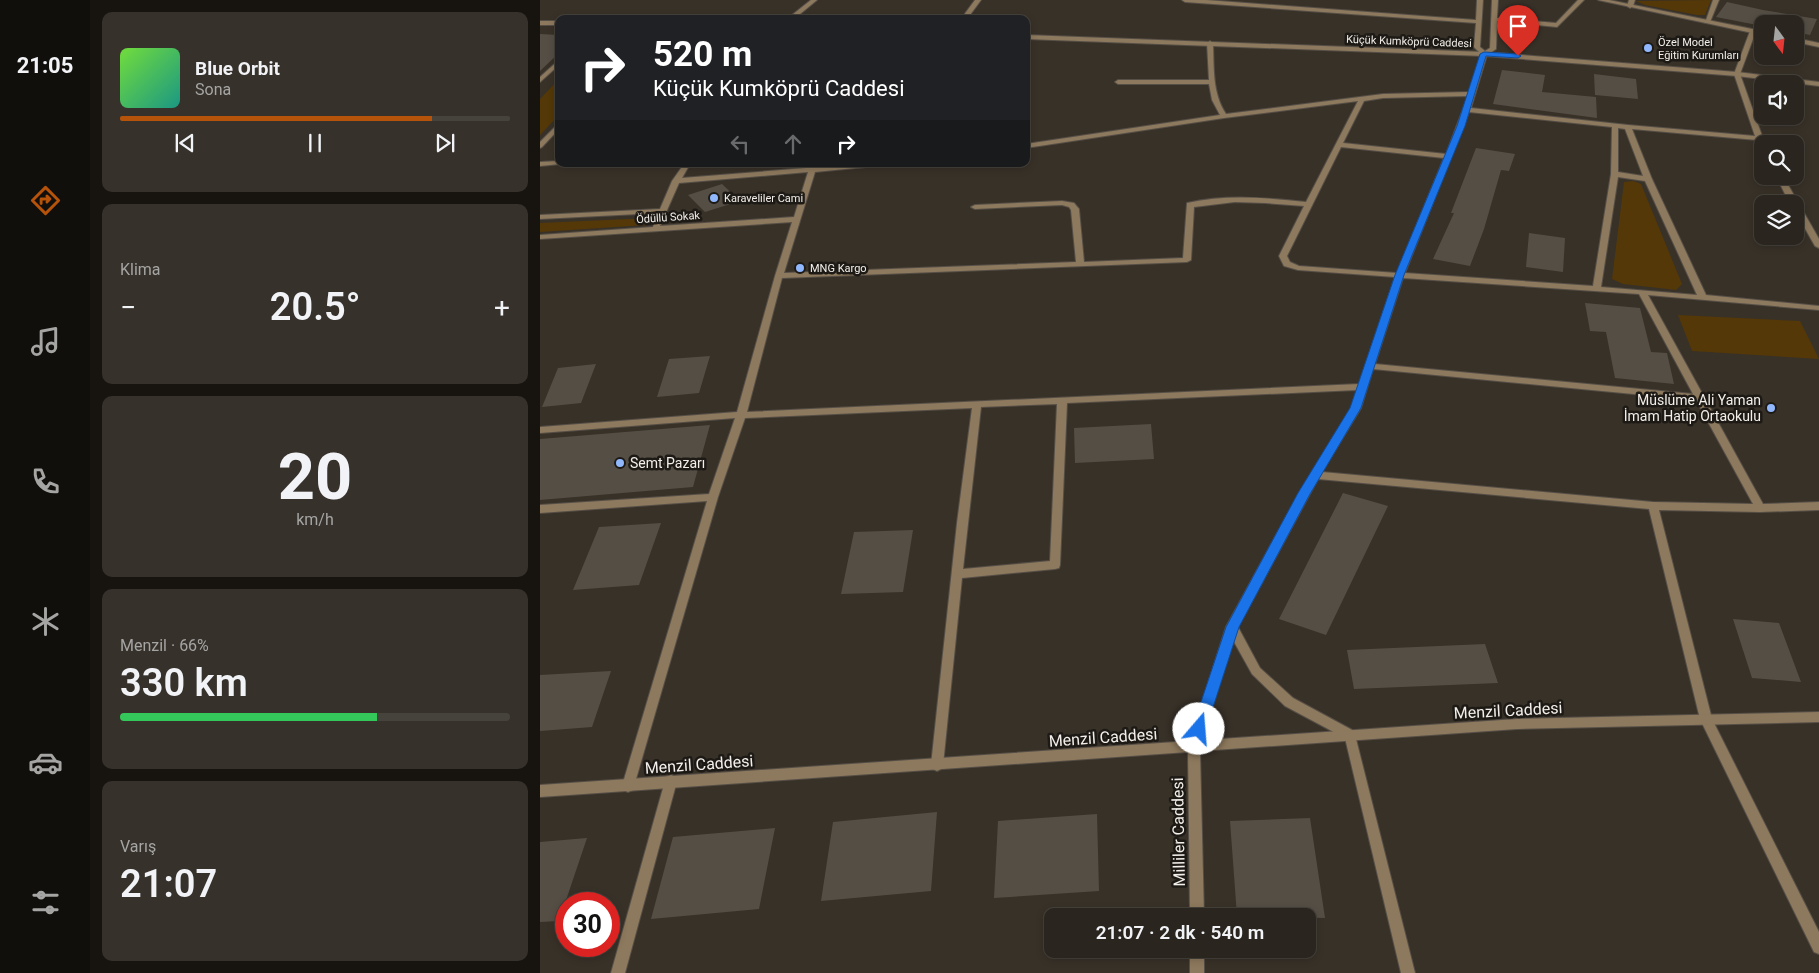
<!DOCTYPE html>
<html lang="tr">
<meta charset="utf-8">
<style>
body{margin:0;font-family:Roboto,sans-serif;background:#36312b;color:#f1f3f6;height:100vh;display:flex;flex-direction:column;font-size:19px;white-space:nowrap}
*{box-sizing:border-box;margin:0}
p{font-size:16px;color:#a5a5a4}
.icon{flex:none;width:28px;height:28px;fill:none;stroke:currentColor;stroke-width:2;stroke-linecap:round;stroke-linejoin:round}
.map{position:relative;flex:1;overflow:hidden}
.sheet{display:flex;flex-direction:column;gap:12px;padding:12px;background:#171410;width:450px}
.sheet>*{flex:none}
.guide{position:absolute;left:15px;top:15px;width:475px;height:152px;border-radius:10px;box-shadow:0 2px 8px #0003,0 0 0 1px #46423c;background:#202124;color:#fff;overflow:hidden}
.needle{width:32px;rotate:165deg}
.tools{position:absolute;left:1214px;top:15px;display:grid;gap:10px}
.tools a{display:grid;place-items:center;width:50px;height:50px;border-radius:10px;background:#2a251e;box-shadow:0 2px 8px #0003,0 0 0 1px #46423c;font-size:25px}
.speed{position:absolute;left:15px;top:892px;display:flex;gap:10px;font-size:25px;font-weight:700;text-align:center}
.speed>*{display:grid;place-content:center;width:65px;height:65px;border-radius:50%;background:#2a251e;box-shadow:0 2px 8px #0003,0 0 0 1px #46423c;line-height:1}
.speed .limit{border:8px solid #d22;background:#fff;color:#111}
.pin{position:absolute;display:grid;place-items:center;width:42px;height:42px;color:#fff;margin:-51px -21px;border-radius:50% 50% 50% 0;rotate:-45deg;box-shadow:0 0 5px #0007}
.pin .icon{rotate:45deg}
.me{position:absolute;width:55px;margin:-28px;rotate:18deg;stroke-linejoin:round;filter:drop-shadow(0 0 4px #0008)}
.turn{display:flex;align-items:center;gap:18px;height:105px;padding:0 15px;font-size:22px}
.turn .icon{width:65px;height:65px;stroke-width:2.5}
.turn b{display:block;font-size:35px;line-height:42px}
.lanes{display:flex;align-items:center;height:48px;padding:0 15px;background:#0003;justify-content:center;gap:25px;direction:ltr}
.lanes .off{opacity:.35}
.big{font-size:38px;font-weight:600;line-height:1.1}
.sheet .widget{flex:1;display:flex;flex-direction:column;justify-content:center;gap:8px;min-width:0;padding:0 18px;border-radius:10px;background:#36312b}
.sheet .dial{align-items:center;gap:0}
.dial b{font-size:65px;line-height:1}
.song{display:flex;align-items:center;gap:15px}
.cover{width:60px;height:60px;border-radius:8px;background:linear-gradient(135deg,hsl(100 70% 55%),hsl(170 70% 35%))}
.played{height:5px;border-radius:2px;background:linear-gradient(90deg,#b45309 80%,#46423c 80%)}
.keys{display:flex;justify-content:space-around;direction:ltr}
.heat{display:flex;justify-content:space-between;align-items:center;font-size:28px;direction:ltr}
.charge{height:8px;border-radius:4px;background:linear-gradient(90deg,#34c759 66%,#46423c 0)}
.trip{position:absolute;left:504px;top:908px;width:272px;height:50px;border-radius:10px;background:#2a251e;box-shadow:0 2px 8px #0003,0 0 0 1px #46423c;font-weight:600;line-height:50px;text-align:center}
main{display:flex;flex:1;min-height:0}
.dock{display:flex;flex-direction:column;width:90px;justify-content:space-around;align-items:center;background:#110f0c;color:#a5a5a4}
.dock .icon{width:35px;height:35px}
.dock .active{color:#b45309}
.dock b{font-size:22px;color:#f1f3f6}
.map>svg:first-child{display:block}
</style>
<main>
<nav class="dock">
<b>21:05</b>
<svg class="icon active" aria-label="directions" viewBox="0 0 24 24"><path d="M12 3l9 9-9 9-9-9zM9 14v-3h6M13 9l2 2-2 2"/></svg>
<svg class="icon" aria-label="music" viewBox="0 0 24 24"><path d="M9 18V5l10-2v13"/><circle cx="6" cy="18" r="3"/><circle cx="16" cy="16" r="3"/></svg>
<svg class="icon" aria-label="phone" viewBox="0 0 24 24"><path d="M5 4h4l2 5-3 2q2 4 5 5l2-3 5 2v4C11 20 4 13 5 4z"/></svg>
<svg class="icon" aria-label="climate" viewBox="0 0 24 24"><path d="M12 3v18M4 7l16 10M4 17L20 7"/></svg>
<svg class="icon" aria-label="car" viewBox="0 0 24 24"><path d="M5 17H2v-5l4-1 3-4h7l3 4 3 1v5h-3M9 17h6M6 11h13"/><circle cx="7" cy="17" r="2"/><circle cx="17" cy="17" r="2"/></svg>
<svg class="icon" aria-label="filters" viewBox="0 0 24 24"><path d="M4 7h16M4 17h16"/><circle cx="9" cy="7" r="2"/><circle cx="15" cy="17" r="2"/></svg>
</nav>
<section class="sheet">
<div class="widget">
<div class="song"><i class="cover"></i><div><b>Blue Orbit</b><p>Sona</p></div></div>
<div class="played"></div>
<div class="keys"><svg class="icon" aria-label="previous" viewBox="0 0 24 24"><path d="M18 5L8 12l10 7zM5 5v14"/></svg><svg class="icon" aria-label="pause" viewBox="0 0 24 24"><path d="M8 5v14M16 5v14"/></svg><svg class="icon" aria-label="next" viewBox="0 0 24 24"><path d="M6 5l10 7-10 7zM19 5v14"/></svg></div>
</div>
<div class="widget"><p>Klima</p>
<div class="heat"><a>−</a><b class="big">20.5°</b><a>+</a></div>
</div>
<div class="widget dial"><b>20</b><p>km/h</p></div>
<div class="widget"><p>Menzil · 66%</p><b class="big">330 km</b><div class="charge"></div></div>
<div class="widget"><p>Varış</p><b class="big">21:07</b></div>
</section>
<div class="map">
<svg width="1279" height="973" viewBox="0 0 1279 973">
<rect width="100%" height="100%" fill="#383128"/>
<path fill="#543807" d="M 1171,0 L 1165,15 L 1157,15 L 1105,5 L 1096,1 Z
M 19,79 L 19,115 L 0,135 L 0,99 Z
M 1093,181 L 1101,184 L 1142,284 L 1136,290 L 1083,284 L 1072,279 L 1084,182 Z
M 111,218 L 114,220 L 106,225 L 0,232 L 0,223 Z
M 1138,315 L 1260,321 L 1279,359 L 1152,351 Z"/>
<path fill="#554e45" d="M 1187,2 L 1223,10 L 1277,19 L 1270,35 L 1255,32 L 1255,24 L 1212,24 L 1176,17 Z
M 0,34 L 19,35 L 19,53 L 0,71 Z
M 962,70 L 1005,75 L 1002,92 L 1056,97 L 1057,118 L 953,104 Z
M 1054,74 L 1096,79 L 1098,99 L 1055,95 Z
M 936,148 L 975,154 L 969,171 L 961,170 L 944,229 L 930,266 L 893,259 L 914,213 L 911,213 Z
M 182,184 L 200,201 L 165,212 L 148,195 Z
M 989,233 L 1025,238 L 1023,272 L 986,267 Z
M 1045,303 L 1100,308 L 1111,352 L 1127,353 L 1134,384 L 1075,378 L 1066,332 L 1050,331 Z
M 170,356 L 159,393 L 117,397 L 129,359 Z
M 56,364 L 41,403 L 2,407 L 18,368 Z
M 611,424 L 614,459 L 535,463 L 534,428 Z
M 170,425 L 153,487 L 0,500 L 0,439 Z
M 803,493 L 848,506 L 786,635 L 739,619 Z
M 121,523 L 99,585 L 33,590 L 59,527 Z
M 373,530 L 363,592 L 301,594 L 314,532 Z
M 1193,619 L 1239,623 L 1261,682 L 1212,678 Z
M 945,644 L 958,683 L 814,689 L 807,650 Z
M 71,671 L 52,727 L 0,731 L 0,675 Z
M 397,812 L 391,891 L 281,901 L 293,822 Z
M 557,814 L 559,891 L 454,898 L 458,821 Z
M 770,818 L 785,918 L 697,916 L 690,821 Z
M 235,828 L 219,909 L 111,919 L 133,837 Z
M 47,838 L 19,921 L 0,922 L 0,842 Z"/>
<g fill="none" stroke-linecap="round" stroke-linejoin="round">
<g stroke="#564f47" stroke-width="2">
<path id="minor" d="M 271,0 L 277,0 L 254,19 L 247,19 Z
M 435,0 L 441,0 L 427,19 L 421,19 Z
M 642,0 L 666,0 L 936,20 L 937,0 L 943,0 L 940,47 L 945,51 L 950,48 L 952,0 L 958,0 L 957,18 L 1016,23 L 1038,0 L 1044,0 L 1017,27 L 957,21 L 956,49 L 947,55 L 931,108 L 1088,125 L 1215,136 L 1194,74 L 1210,31 L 1213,29 L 1216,31 L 1200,74 L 1225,144 L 1222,144 L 1222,148 L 1220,147 L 1217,140 L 1092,129 L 1112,179 L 1166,295 L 1279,306 L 1279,310 L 1108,295 L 1223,504 L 1279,502 L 1279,510 L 1220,512 L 1119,510 L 1172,719 L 1279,932 L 1279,954 L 1274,952 L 1160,719 L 1109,509 L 778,479 L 698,627 L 720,668 L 753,698 L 814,731 L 875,973 L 861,973 L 805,738 L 745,706 L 712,674 L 693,640 L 660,746 L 658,750 L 654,751 L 650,750 L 648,746 L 686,627 L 759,493 L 811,408 L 817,390 L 527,403 L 520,565 L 519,568 L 515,569 L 422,578 L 403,765 L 401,769 L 397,771 L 393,769 L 391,765 L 417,523 L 432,408 L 205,418 L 178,497 L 94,786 L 93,790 L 88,792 L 83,790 L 82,786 L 167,501 L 0,513 L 0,505 L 169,494 L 195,418 L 0,433 L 0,427 L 197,412 L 235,276 L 252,222 L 0,239 L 0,235 L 113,227 L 118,213 L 0,219 L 0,215 L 120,209 L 132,181 L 144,164 L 150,164 L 142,178 L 316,164 L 339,164 L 336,166 L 275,172 L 244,273 L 536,262 L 531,210 L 529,207 L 522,205 L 435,209 L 431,207 L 435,205 L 522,201 L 534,203 L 539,209 L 544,262 L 643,258 L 647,203 C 687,194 727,198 766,202 L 818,101 L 684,118 L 486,148 L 486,144 L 680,115 L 672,100 L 669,84 L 578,84 L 575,82 L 578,80 L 669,80 L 667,43 L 670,41 L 673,43 C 674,67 672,93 686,114 L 843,94 L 929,92 L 941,54 L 934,47 L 936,23 L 645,2 ZM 928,96 L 906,154 L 803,143 L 824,101 L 843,98 ZM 929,112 L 1072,127 L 1071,174 L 1053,286 L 865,273 ZM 1078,128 L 1085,129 L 1103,176 L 1078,172 ZM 801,147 L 904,158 L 857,273 L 759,266 L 750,262 L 747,256 ZM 268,172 L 254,217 L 120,226 L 139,183 ZM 1078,177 L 1105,181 L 1157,295 L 1061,287 ZM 695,202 L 725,203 L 764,206 L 739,256 L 744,266 L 758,270 L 855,277 L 819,384 L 207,412 L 242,278 L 647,262 L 651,260 L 654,207 ZM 863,278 L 1099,294 L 1153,394 L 835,364 ZM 833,369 L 1156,400 L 1213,504 L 1113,502 L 782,472 L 821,408 ZM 517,404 L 510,561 L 423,569 L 441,407 Z
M 1089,0 L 1095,0 L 1093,6 L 1090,8 L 1087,6 Z
M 1173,0 L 1179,0 L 1170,22 L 1165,23 Z
M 19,60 L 19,65 L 0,82 L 0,77 Z
M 19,123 L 19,129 L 2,147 L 0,148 L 0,142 Z
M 19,161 L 19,164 L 21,164 L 0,166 L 0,162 Z
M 1236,176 L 1243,176 L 1279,239 L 1279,248 L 1275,246 L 1255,211 L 1255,204 L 1250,204 Z
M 131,775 L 136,777 L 137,781 L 85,973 L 71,973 L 125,781 L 126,777 Z"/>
</g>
<g stroke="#564f47" stroke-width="2">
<path id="tertiary" d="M 1058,0 L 1069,0 L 1222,31 L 1222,35 Z
M 0,21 L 19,21 L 19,25 L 0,25 Z
M 486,35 L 944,52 L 1197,72 L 1279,82 L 1279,86 L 1197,76 L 944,56 L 486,39 Z
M 1255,38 L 1279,43 L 1279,47 L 1255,42 Z
M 1279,712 L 1279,722 L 977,729 L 660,751 L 664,916 L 650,916 L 648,752 L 0,797 L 0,785 L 977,719 Z
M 650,949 L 664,949 L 664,973 L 650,973 Z"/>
</g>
<use href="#minor" fill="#8d795d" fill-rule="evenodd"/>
<use href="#tertiary" fill="#8d795d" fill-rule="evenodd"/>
</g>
<path fill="#1a73e8" stroke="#114b97" d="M 944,52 L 978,54 L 981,56 L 978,58 L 946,56 L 925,126 L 864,275 L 821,408 L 770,494 L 699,627 L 666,729 L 664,733 L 659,735 L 654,733 L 652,729 L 686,627 L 758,493 L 810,408 L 855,275 L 917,126 L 940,54 Z"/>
<g fill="#91b8fd" stroke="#1d1a16" stroke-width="2">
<circle cx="1108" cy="48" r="5"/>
<circle cx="174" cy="198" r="5"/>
<circle cx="260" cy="268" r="5"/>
<circle cx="1231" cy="408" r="5"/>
<circle cx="80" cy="463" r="5"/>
</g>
<g text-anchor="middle" stroke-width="5" stroke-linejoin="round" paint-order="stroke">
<g font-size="11" fill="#f3eee9" stroke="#1d1a16">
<text transform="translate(869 41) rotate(2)" y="4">Küçük Kumköprü Caddesi</text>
<text transform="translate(128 217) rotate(-4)" y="4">Ödüllü Sokak</text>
</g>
<g font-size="11" fill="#f3eee9" stroke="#1d1a16" text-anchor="start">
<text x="1118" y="46">Özel Model<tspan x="1118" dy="13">Eğitim Kurumları</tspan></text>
<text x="184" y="202">Karaveliler Cami</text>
<text x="270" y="272">MNG Kargo</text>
</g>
<g font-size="14" fill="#f3eee9" stroke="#1d1a16" text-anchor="end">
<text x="1221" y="405">Müslüme Ali Yaman<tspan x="1221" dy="16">İmam Hatip Ortaokulu</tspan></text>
<text x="90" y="468" text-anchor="start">Semt Pazarı</text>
</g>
<g font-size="16" fill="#f3eee9" stroke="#1d1a16">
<text transform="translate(968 710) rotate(-3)" y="6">Menzil Caddesi</text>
<text transform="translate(563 737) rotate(-4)" y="6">Menzil Caddesi</text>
<text transform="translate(159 764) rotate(-4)" y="6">Menzil Caddesi</text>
<text transform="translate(638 832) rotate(-91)" y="6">Milliler Caddesi</text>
</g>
</g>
</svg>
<div class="tools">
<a><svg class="needle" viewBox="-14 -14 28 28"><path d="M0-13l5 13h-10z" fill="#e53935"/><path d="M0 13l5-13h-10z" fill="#a5a5a4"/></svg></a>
<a><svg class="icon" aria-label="sound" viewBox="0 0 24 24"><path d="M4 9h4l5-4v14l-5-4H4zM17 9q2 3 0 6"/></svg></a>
<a><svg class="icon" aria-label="search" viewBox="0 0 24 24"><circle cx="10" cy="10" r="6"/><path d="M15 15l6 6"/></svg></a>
<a><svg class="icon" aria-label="layers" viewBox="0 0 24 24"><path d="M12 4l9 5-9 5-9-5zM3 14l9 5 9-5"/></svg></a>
</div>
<div class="speed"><div class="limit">30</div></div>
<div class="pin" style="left:978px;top:56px;background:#d93025"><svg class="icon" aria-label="arrive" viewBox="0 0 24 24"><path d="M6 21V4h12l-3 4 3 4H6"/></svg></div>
<svg class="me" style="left:659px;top:729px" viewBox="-20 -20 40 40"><circle r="19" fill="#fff"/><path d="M0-13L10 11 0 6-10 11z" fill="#1a73e8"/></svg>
<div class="trip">21:07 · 2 dk · 540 m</div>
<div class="guide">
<div class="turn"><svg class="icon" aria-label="right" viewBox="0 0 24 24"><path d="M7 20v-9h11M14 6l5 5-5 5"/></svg><div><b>520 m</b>Küçük Kumköprü Caddesi</div></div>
<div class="lanes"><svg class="icon off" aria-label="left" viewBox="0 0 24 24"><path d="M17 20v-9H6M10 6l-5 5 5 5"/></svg><svg class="icon off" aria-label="ahead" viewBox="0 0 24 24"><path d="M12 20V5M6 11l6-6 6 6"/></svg><svg class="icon" aria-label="right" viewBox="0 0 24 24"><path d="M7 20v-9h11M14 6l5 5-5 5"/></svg></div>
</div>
</div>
</main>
